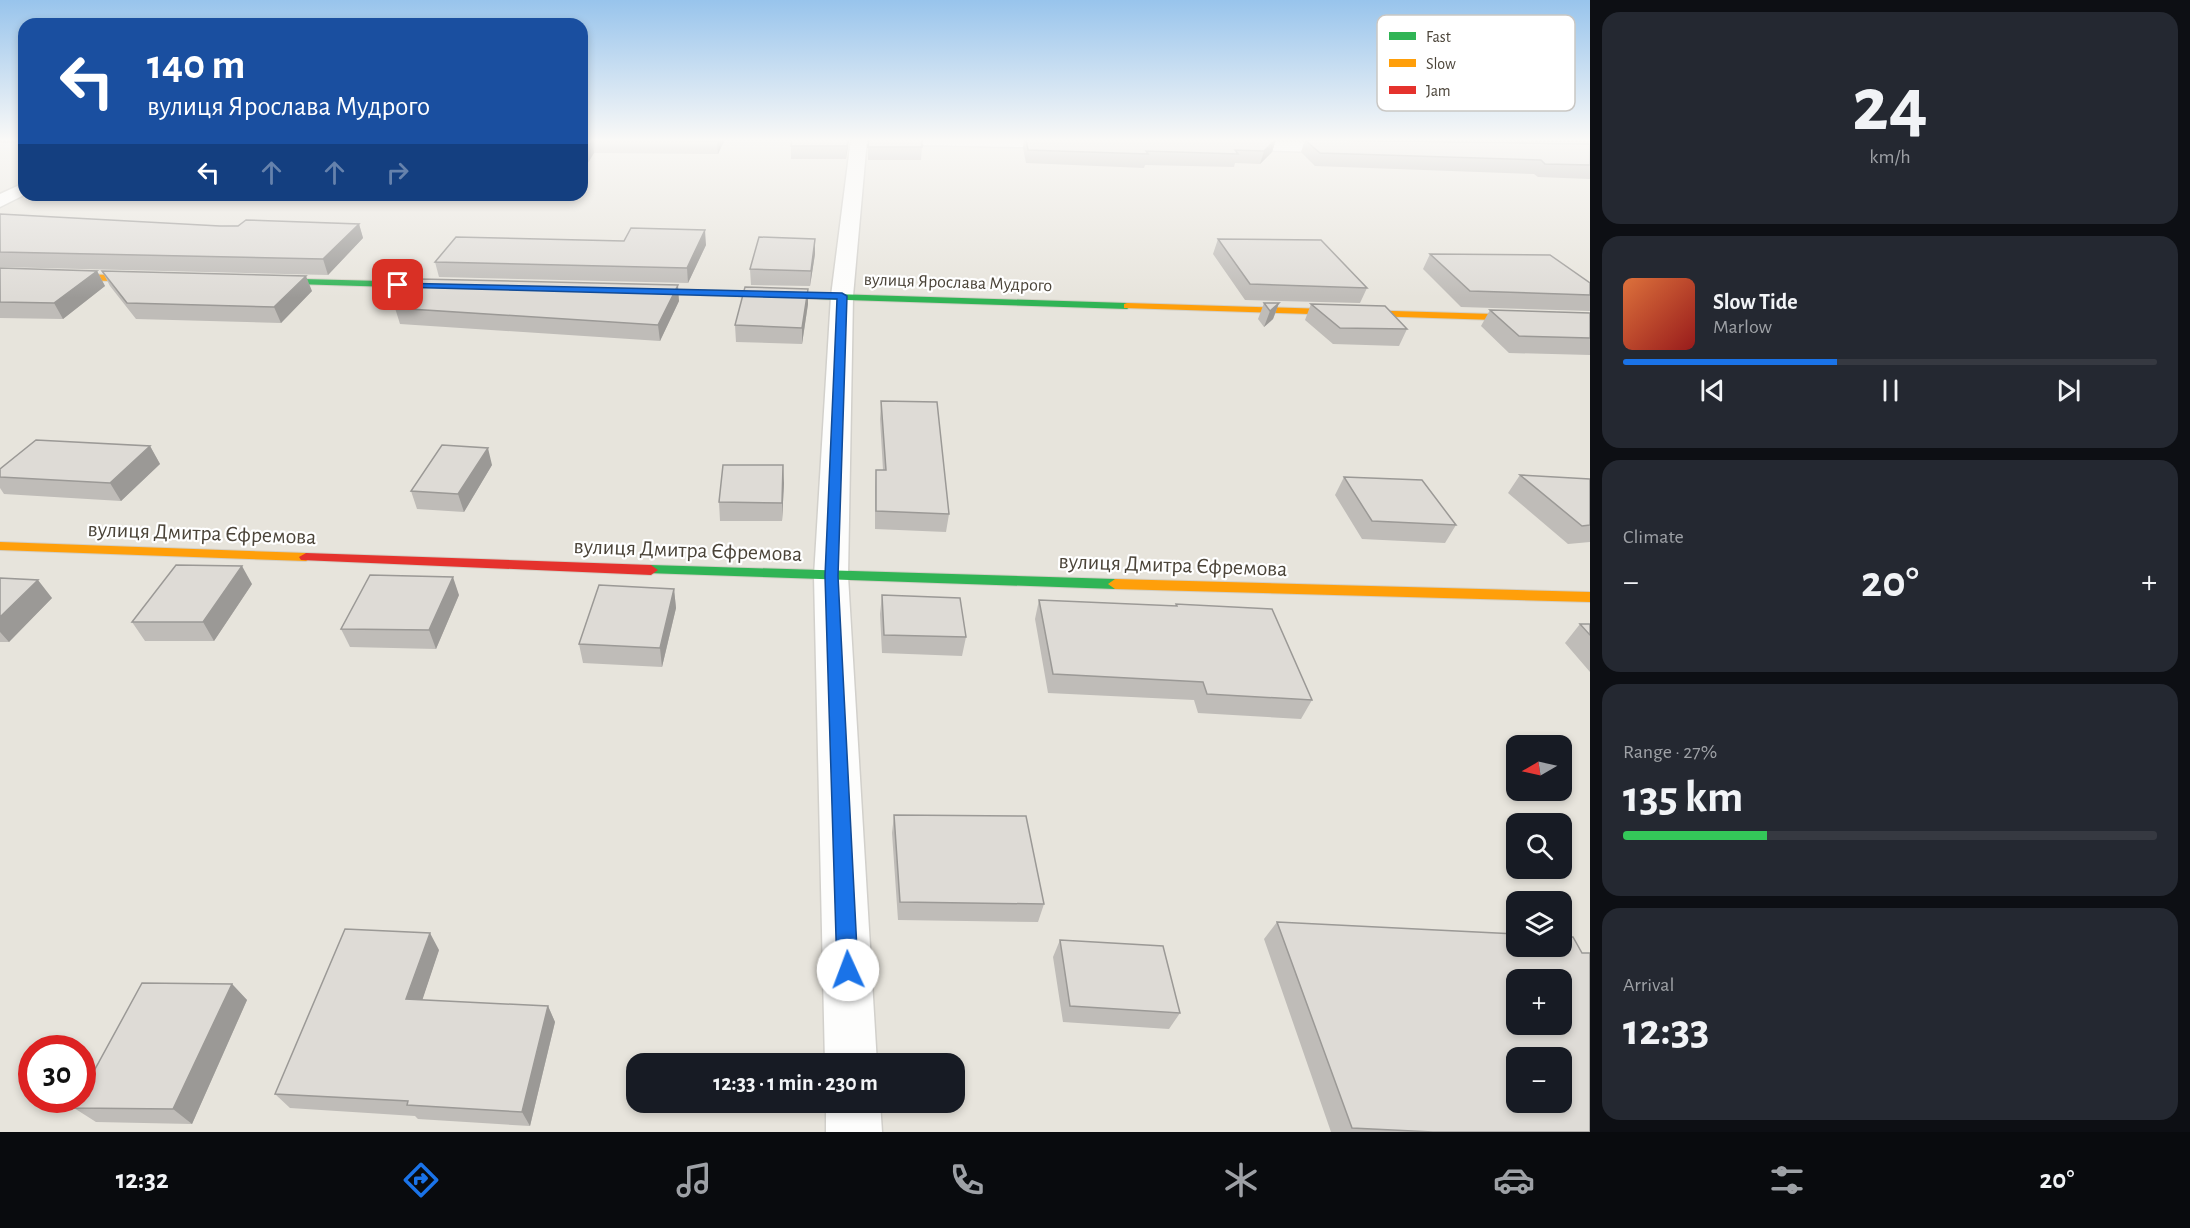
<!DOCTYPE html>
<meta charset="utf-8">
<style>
body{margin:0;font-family:"Alegreya Sans",sans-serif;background:#242831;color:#f1f3f6;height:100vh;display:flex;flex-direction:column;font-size:22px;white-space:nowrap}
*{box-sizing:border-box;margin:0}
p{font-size:20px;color:#9ea1a6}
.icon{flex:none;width:33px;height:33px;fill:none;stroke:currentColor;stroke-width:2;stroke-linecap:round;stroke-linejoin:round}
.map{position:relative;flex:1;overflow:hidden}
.sheet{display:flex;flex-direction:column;gap:12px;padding:12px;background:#0d0f14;width:600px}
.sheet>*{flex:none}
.banner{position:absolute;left:18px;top:18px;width:570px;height:183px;border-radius:18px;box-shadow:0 3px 9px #0003;background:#1a4fa0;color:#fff;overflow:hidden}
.needle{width:39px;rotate:261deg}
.controls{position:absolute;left:1506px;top:735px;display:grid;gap:12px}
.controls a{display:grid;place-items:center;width:66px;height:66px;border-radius:12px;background:#171b24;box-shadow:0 3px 9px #0003;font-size:30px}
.speed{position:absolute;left:18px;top:1035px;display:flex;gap:12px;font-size:30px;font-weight:700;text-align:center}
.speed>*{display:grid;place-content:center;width:78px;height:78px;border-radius:50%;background:#171b24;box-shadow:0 3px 9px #0003;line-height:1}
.speed .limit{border:9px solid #d22;background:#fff;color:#111}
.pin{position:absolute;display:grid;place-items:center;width:51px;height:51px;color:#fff;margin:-26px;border-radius:12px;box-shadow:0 3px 9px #0006}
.me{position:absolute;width:66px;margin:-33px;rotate:358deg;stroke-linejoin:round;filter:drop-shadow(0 0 4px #0008)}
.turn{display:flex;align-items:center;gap:21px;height:126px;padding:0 30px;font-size:27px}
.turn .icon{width:78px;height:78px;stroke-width:2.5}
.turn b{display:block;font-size:42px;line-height:51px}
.lanes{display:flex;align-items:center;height:57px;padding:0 30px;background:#0003;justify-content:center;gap:30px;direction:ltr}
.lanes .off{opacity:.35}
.big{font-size:45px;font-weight:600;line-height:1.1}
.sheet .card{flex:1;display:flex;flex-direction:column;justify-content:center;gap:9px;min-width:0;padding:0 21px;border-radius:18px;background:#242831}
.sheet .dial{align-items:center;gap:0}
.dial b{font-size:78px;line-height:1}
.song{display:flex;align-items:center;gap:18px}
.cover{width:72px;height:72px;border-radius:9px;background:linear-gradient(135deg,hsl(20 70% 55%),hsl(0 70% 35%))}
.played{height:6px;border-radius:3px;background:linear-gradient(90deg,#1a73e8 40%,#363941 40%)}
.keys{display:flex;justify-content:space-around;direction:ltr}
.heat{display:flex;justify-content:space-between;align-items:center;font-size:33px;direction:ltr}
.charge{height:9px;border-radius:4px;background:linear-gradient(90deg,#34c759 27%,#363941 0)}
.trip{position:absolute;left:626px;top:1053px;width:339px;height:60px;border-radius:18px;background:#171b24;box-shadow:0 3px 9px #0003;font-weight:600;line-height:60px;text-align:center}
.dock{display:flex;height:96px;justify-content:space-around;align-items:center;background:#090b0e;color:#9ea1a6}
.dock .icon{width:42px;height:42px}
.dock .on{color:#1a73e8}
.dock b{font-size:27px;color:#f1f3f6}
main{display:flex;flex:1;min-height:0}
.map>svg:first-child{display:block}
</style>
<main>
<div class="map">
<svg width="1590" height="1132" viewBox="0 0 1590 1132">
<rect width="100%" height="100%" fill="#f4f2ee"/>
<path fill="#e7e4dc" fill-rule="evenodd" d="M 0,139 L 24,139 L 24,195 L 582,195 L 582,139 L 1590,139 L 1590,1132 L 0,1132 ZM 1516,746 L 1562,746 L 1562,790 L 1516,790 ZM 1516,824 L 1562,824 L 1562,868 L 1516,868 ZM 1516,902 L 1562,902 L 1562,946 L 1516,946 ZM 1516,980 L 1562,980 L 1562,1024 L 1516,1024 ZM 32,1048 L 82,1048 L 82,1100 L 32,1100 ZM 1516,1058 L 1562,1058 L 1562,1102 L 1516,1102 ZM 636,1064 L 954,1064 L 954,1102 L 636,1102 Z"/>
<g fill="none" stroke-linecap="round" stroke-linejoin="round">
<g stroke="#d2d0cb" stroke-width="3">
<path id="street" d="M 851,139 L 867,139 L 853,296 L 848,576 L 877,1064 L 825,1064 L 814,576 L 831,296 Z
M 868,139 L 1071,139 L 1075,143 L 1067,148 L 876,144 Z
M 1230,141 L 1346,143 L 1354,148 L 1346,153 L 1224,149 L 1222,146 L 1224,143 Z
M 24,183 L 24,195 L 0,207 L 0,194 Z
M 826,1102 L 880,1102 L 882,1132 L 826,1132 Z"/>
</g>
<g stroke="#d3cfc5" stroke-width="2">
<path id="fast" d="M 263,278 L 460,283 L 464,286 L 460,289 L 260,283 L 259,281 Z
M 635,288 L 1127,303 L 1132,306 L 1127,309 L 632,293 L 631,291 Z
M 651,565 L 1115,579 L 1122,584 L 1115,589 L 646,573 L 644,570 L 646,567 Z"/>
</g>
<g stroke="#d3cfc5" stroke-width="2">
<path id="slow" d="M 0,272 L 151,276 L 155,279 L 151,282 L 0,278 Z
M 1127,303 L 1590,317 L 1590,323 L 1124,308 L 1124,304 Z
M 0,542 L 306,553 L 313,557 L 306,561 L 0,550 Z
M 1115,579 L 1590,592 L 1590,602 L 1115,589 L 1108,584 Z"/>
</g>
<g stroke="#d3cfc5" stroke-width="2">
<path id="jam" d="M 306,553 L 651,565 L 658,570 L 651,575 L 301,560 L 299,557 Z"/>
</g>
<use href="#street" fill="#fdfdfc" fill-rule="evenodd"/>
<use href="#fast" fill="#30b455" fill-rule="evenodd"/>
<use href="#slow" fill="#ff9f0a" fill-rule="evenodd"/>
<use href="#jam" fill="#e5322d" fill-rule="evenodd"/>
</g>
<path fill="#bfbcb8" d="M 0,139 L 24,139 L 24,143 L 0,143 Z
M 582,139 L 725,139 L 718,154 L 594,153 L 586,166 L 582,166 Z
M 849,139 L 846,159 L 791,159 L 791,146 Z
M 1024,139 L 1276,139 L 1272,152 L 1260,164 L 1235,163 L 1234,167 L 1145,165 L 1144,168 L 1026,163 L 1023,148 Z
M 1361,139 L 1590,139 L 1590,143 Z
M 1305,140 L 1590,144 L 1590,179 L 1538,177 L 1534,174 L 1315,166 L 1301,152 Z
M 868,147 L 922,147 L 921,160 L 868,160 Z
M 0,214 L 220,226 L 359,224 L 363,238 L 328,275 L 0,267 Z
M 1218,239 L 1367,288 L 1360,303 L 1245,300 L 1213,254 Z
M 706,245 L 688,283 L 439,277 L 435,262 Z
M 815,254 L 810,286 L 751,285 L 750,269 Z
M 1430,254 L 1590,283 L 1590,311 L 1461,307 L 1423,269 Z
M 0,268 L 97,271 L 105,286 L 63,319 L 0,318 Z
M 102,271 L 312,291 L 281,323 L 136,319 L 110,286 Z
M 808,289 L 808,304 L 802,344 L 736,342 L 735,325 Z
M 679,301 L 660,341 L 400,324 L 395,308 Z
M 1264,303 L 1279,303 L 1273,319 L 1264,327 L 1258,319 Z
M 1311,304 L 1407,329 L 1399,346 L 1333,344 L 1305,320 Z
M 1490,310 L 1590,313 L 1590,355 L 1509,353 L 1481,326 Z
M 881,401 L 949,514 L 946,532 L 875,529 L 875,488 L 876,470 L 883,470 L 880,419 Z
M 150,446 L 160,464 L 121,501 L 4,494 L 0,488 L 0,469 Z
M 492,465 L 464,512 L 417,509 L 411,491 Z
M 1520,475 L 1590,479 L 1590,542 L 1568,544 L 1508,493 Z
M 1344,477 L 1456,525 L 1445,543 L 1362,539 L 1335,495 Z
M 784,483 L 782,521 L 720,521 L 719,502 Z
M 0,578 L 52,598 L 9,642 L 0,642 Z
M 252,584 L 214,641 L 145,641 L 132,622 Z
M 674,589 L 676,608 L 662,667 L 583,663 L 579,644 Z
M 459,595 L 436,649 L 350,647 L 341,629 Z
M 882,595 L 966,637 L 962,656 L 882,653 L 880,614 Z
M 1039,600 L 1175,606 L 1176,604 L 1312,700 L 1301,719 L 1198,713 L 1194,700 L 1048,693 L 1035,619 Z
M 1580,624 L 1590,624 L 1590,672 L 1565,643 Z
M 894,815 L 1044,904 L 1038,922 L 898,920 L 892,833 Z
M 1277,922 L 1582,953 L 1590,1132 L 1331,1132 L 1264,939 Z
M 1060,940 L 1180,1013 L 1169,1029 L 1063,1022 L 1053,957 Z
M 439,950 L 422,1000 L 548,1006 L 555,1022 L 530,1126 L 418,1119 L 415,1116 L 290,1108 L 275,1094 Z
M 232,984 L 247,1000 L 192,1124 L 96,1122 L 74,1108 Z"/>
<path fill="#9b9996" d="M 719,139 L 725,139 L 718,154 L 717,141 Z
M 848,139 L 849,139 L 846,159 L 847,146 Z
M 1276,139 L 1272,152 L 1260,164 L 1264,151 Z
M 593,140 L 594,153 L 586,166 L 585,153 Z
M 359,224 L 363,238 L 328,275 L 323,259 Z
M 705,230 L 706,245 L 688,283 L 687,268 Z
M 815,239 L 815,254 L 810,286 L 811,271 Z
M 97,271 L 105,286 L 63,319 L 54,303 Z
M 306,276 L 312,291 L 281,323 L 274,307 Z
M 678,285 L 679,301 L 660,341 L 658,325 Z
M 808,289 L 808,304 L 802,344 L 802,328 Z
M 1279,303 L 1273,319 L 1264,327 L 1270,311 Z
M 150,446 L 160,464 L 121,501 L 110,483 Z
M 488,448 L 492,465 L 464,512 L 458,494 Z
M 783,465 L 784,483 L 782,521 L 782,503 Z
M 242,566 L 252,584 L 214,641 L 203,622 Z
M 453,577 L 459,595 L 436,649 L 429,630 Z
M 38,580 L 52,598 L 9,642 L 0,632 L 0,617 Z
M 674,589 L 676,608 L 662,667 L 660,648 Z
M 430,933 L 439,950 L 417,1016 L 406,999 Z
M 232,984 L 247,1000 L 192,1124 L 173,1109 Z
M 548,1006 L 555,1022 L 530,1126 L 522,1112 Z"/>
<path fill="#dedbd6" stroke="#9b9996" stroke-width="1.5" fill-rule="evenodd" d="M 582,139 L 719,139 L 717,141 L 593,140 L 585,153 L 582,153 Z
M 792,139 L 848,139 L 847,146 L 791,146 Z
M 869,139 L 922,139 L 922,147 L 868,147 Z
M 1026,139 L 1276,139 L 1264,151 L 1235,150 L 1238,154 L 1146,151 L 1148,154 L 1028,150 Z
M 1305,140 L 1590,144 L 1590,165 L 1545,164 L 1541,160 L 1320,153 Z
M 0,214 L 220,226 L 238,226 L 246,220 L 359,224 L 323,259 L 0,252 Z
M 631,228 L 705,230 L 687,268 L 435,262 L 456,237 L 624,241 Z
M 759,237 L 815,239 L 811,271 L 750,269 Z
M 1218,239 L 1321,240 L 1367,288 L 1250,284 Z
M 1430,254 L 1550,255 L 1590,283 L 1590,295 L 1470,291 Z
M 0,268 L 97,271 L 54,303 L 0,302 Z
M 102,271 L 306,276 L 274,307 L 127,303 Z
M 420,279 L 678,285 L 658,325 L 395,308 Z
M 745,287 L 808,289 L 802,328 L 735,325 Z
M 1264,303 L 1279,303 L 1270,311 Z
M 1311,304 L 1385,306 L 1407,329 L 1340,328 Z
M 1490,310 L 1590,313 L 1590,338 L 1519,336 Z
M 881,401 L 937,402 L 949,514 L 876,511 L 876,470 L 886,470 Z
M 36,440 L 150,446 L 110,483 L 0,477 L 0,469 Z
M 442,445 L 488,448 L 458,494 L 411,491 Z
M 723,465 L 783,465 L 782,503 L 719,502 Z
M 1520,475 L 1590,479 L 1590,525 L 1582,526 Z
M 1344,477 L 1422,480 L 1456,525 L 1372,521 Z
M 176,565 L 242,566 L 203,622 L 132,622 Z
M 370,575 L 453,577 L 429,630 L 341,629 Z
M 0,578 L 38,580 L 0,617 Z
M 599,585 L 674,589 L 660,648 L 579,644 Z
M 882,595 L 960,598 L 966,637 L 884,635 Z
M 1039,600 L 1177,606 L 1176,604 L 1272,609 L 1312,700 L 1207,694 L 1203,682 L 1053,674 Z
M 1580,624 L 1590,624 L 1590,635 Z
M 894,815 L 1026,816 L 1044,904 L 900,902 Z
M 1277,922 L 1516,934 L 1516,946 L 1562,946 L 1562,937 L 1573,937 L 1582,953 L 1590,953 L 1590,1132 L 1433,1132 L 1352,1128 ZM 1516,980 L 1562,980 L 1562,1024 L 1516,1024 ZM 1516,1058 L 1562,1058 L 1562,1102 L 1516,1102 Z
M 345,929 L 430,933 L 406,999 L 548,1006 L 522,1112 L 407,1105 L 408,1101 L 275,1094 Z
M 1060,940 L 1163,946 L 1180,1013 L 1070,1006 Z
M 142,983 L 232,984 L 173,1109 L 74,1108 L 79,1100 L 82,1100 L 82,1093 Z"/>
<linearGradient id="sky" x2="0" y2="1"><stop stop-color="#98c4ec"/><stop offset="0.47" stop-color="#faf9f7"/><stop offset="1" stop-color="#faf9f7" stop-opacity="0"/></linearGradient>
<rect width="1590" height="298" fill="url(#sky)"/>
<path fill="#1a73e8" stroke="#114b97" stroke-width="1.5" d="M 394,283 L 842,293 L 847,296 L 838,576 L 858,970 L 855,978 L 848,981 L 840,978 L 837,970 L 825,576 L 837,299 L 398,287 L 394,287 Z"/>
<g text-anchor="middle" stroke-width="4.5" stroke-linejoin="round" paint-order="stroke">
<g font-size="18" fill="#4b4439" stroke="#fff">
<text transform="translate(958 282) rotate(2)" y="6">вулиця Ярослава Мудрого</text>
</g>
<g font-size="22" fill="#4b4439" stroke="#fff">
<text transform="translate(202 532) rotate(2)" y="8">вулиця Дмитра Єфремова</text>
<text transform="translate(688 549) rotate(2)" y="8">вулиця Дмитра Єфремова</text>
<text transform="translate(1173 564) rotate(2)" y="8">вулиця Дмитра Єфремова</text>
</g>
</g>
<rect x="1377" y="15" width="198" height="96" rx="9" fill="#fff" stroke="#c9c7c4" stroke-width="1.5"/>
<rect x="1389" y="32" width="27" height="8" fill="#30b455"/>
<rect x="1389" y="59" width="27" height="8" fill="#ff9f0a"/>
<rect x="1389" y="86" width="27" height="8" fill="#e5322d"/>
<g font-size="16" fill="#4b4439">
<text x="1426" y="42">Fast</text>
<text x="1426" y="69">Slow</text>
<text x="1426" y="96">Jam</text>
</g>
</svg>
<div class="controls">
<a><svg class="needle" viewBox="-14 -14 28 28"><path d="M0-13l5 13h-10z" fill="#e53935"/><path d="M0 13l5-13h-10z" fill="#9ea1a6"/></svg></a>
<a><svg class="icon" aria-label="search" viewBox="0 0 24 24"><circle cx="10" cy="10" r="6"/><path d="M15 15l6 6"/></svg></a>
<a><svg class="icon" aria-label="layers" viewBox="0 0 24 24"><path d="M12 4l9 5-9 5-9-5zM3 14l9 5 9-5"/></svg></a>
<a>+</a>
<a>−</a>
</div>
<div class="speed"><div class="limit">30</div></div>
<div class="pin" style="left:398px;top:285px;background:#d93025"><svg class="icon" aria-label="arrive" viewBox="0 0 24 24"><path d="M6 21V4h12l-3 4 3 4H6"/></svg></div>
<svg class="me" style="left:848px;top:970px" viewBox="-20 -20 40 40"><circle r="19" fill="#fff"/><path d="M0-13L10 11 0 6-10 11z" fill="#1a73e8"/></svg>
<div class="trip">12:33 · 1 min · 230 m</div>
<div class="banner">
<div class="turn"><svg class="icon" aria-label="left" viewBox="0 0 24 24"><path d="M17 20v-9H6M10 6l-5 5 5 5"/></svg><div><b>140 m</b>вулиця Ярослава Мудрого</div></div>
<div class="lanes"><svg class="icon" aria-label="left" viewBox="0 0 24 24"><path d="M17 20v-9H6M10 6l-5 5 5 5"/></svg><svg class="icon off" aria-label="ahead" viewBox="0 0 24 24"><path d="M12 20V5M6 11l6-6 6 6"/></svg><svg class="icon off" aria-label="ahead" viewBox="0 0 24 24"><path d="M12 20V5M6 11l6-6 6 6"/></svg><svg class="icon off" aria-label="right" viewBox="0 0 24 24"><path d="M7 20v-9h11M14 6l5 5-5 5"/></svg></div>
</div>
</div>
<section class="sheet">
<div class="card dial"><b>24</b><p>km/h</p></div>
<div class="card">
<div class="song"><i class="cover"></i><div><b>Slow Tide</b><p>Marlow</p></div></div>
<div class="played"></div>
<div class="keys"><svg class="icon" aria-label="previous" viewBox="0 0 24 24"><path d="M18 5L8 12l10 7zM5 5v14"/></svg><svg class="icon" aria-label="pause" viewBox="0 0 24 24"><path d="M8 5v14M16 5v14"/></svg><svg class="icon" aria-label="next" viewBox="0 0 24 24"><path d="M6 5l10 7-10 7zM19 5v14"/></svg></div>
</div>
<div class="card"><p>Climate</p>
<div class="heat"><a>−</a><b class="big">20°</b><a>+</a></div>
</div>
<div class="card"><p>Range · 27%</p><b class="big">135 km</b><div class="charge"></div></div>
<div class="card"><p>Arrival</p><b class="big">12:33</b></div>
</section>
</main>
<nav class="dock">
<b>12:32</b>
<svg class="icon on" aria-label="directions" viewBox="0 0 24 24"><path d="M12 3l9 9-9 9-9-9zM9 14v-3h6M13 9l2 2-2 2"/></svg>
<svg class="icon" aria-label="music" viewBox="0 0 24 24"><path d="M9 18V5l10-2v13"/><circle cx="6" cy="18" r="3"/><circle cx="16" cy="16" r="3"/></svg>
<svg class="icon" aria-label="phone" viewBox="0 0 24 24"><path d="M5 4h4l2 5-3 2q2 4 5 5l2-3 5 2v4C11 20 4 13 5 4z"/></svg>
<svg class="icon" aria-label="climate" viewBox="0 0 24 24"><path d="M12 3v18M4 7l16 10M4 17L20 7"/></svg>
<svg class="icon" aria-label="car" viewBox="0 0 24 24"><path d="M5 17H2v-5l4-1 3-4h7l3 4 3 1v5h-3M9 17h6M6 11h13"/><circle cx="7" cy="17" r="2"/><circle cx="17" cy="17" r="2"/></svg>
<svg class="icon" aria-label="filters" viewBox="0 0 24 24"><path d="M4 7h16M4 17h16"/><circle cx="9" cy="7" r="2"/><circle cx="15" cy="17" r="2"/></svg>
<b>20°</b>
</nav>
